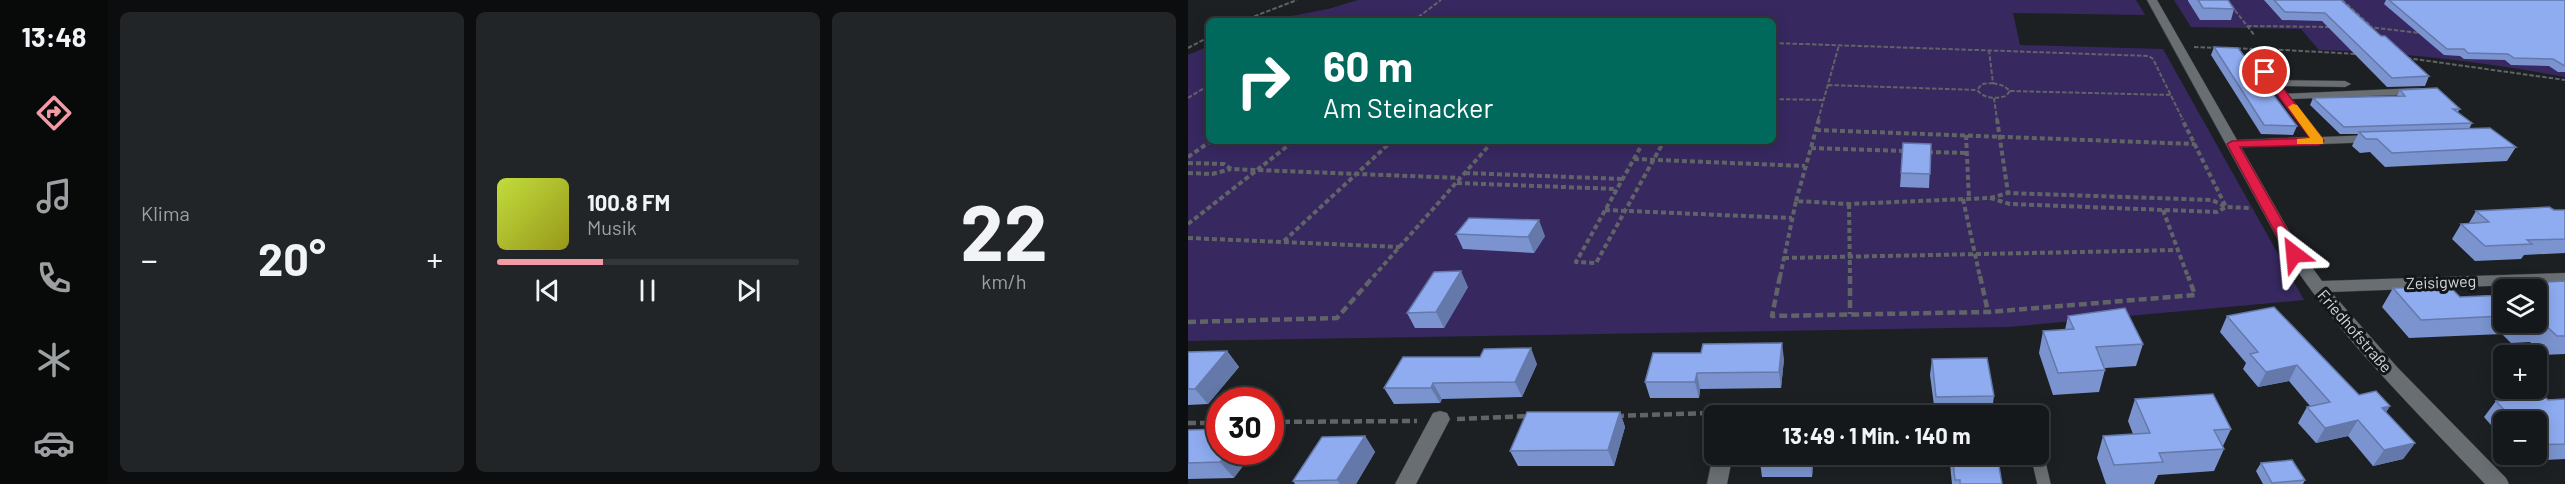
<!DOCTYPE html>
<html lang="de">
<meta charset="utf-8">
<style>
body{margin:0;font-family:Barlow,sans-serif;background:#222527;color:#f1f3f6;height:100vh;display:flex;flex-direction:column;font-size:22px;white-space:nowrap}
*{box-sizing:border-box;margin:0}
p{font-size:20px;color:#9da0a2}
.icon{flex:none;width:33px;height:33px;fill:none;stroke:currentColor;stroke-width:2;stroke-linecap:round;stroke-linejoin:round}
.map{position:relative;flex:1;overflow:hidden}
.details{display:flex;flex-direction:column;gap:12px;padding:12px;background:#0c0d0e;width:1080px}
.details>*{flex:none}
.guide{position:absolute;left:18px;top:18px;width:570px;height:126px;border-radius:9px;box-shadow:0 3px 15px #0003,0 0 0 2px #343739;background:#00695c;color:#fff;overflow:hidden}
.tools{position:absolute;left:1305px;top:279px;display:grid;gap:12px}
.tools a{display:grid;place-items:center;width:54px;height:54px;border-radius:9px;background:#15181a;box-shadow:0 3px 15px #0003,0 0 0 2px #343739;font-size:30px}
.speed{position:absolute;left:18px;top:387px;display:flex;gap:12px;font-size:30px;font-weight:700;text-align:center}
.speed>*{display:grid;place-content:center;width:78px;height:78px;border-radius:50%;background:#15181a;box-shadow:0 3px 15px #0003,0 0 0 2px #343739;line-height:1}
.speed .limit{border:9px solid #d22;background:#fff;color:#111}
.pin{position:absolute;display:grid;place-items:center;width:51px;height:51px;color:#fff;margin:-26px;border:3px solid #fff;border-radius:50%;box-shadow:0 2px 6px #0007}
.me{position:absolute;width:66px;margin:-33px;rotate:331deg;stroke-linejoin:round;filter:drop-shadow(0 0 4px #0008)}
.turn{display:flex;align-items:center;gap:21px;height:126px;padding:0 18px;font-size:27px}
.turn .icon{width:78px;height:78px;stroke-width:2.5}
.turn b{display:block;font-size:42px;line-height:51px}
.big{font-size:45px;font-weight:700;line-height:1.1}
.details .tile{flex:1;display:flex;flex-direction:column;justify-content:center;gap:9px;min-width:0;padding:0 21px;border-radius:9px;background:#222527}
.details .dial{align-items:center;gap:0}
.dial b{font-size:78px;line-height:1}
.song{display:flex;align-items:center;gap:18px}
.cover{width:72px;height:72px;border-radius:9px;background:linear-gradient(135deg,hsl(70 70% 55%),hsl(60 70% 35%))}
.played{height:6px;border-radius:3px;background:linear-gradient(90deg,#f39aa7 35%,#343739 35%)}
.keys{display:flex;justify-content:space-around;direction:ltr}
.heat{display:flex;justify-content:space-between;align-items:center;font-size:33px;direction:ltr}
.details .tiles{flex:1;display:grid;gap:12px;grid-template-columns:repeat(3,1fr)}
.trip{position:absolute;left:516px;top:405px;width:345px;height:60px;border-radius:9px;background:#15181a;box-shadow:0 3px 15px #0003,0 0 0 2px #343739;font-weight:700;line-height:60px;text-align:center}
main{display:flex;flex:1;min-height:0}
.menu{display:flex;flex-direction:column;width:108px;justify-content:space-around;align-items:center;background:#080a0a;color:#9da0a2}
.menu .icon{width:42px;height:42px}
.menu .on{color:#f39aa7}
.menu b{font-size:27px;color:#f1f3f6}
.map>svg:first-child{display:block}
</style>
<main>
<nav class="menu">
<b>13:48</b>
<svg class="icon on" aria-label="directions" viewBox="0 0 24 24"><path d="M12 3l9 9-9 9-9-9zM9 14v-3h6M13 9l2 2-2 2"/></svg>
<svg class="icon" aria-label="music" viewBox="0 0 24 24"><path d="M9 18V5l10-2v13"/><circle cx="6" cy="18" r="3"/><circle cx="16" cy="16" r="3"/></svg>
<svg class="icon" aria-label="phone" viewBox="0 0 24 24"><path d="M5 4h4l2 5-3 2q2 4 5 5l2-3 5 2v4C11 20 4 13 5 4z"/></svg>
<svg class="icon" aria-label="climate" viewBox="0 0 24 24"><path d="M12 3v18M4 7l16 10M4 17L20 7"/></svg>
<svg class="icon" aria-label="car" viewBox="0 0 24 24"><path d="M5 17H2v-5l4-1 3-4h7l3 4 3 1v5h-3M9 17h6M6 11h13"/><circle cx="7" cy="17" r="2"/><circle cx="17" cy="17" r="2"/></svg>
</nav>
<section class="details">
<div class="tiles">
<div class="tile"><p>Klima</p>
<div class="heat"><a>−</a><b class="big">20°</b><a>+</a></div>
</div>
<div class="tile">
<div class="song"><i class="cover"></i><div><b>100.8 FM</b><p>Musik</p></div></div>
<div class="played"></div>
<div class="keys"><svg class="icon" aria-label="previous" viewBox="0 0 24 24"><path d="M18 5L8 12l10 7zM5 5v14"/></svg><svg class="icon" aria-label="pause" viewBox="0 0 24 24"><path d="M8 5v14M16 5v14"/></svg><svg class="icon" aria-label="next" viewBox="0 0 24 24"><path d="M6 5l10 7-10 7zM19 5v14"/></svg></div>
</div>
<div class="tile dial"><b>22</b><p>km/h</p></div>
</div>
</section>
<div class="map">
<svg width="1377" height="484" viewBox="0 0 1377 484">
<rect width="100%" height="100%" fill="#1c2023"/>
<path fill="#372860" d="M 170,0 L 948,0 L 957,15 L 825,13 L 832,45 L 975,49 L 1116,300 L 820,327 L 0,341 L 0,55 L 21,46 L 21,141 L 585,141 L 585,21 L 76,21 L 140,9 Z
M 986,0 L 1377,0 L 1377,77 C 1297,62 1213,52 1131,50 L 1113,29 L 1003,27 Z"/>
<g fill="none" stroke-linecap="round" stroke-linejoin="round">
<g stroke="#383b3e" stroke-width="14">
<path id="service" d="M 849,454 L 856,484"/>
</g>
<g stroke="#383b3e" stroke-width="1">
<path id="minor" d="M 959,0 L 969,0 L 1049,140 L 1122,137 L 1090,96 L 1092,94 L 1231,88 L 1237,91 L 1231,94 L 1104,99 L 1134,137 L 1185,135 L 1189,136 L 1191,139 L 1189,142 L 1053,147 L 1113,252 L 1134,281 L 1377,273 L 1377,283 L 1143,292 L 1210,368 L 1318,478 L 1321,484 L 1297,484 C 1228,411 1153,339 1098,254 Z
M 1070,58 L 1074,59 L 1089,80 L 1157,81 L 1163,84 L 1157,87 L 1094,86 L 1094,91 L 1086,91 L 1065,61 Z
M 542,404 L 549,407 L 552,416 L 532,416 L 535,407 Z
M 252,411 L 259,413 L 262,419 L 228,484 L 207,484 L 245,413 Z
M 526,451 L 526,454 L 545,454 L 539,484 L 519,484 Z"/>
</g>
<path stroke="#606467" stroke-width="2" stroke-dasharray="4.5 2" stroke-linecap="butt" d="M 1039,0 L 1067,36
M 1154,0 L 1184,27
M 54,21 L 109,0
M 225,21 L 253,0
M 1059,26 L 1142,27
M 1180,27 L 1232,33
M 585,43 L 961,56 L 965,59 L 995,120
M 1006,47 L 1029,48
M 0,48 L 21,37
M 1042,48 L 1065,49
M 1078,49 L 1169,54
M 801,50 L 805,83
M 1219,58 L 1377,80
M 805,83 L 816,86 L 822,91 L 818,96 C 807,99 797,99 789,90 L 794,84 Z
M 640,85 L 789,90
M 822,91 L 983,95
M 0,98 L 21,85
M 806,98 L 809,120
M 585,99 L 636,100
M 630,120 L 651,45"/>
<path stroke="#606467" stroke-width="4" stroke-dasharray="5 3" stroke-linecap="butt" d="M 809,119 L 820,193
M 628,130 L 1007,144
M 778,135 L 781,199
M 456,141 L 388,262 L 408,263 L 476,141
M 623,148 L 718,151
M 740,152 L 779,153
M 0,157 L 23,141
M 446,159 L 617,166
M 0,163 L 36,164 L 43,169 L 272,178
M 0,173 L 24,174 L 43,169
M 277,173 L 435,179
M 269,183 L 429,189
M 802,198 L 822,204 L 1029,212 L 1038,207 L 994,119
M 775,199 L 792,277
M 608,201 L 631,119
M 661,204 L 662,277
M 417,210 L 604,218
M 975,210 L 1000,277
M 0,224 L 106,141
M 0,238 L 212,247
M 96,241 L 204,141
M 596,258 L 990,250
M 185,277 L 305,141
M 592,277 L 608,201 L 661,204 L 802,198 L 820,193 L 1024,200 L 1038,207 L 1062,208"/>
<path stroke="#606467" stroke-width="4.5" stroke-dasharray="8 4" stroke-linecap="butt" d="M 592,276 L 584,316 L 800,312 L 1007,295 L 1000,276
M 662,276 L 662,314
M 792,276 L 800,312
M 0,322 L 149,318 L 186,276
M 560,412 L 663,408 L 684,416
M 428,416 L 523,413
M 269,419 L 340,416
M 82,422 L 229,421
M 0,423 L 32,423"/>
<use href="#service" stroke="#696e72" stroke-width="13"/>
<use href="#minor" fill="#696e72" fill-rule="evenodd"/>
</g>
<path fill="#7b94cf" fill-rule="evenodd" d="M 1000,0 L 1040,0 L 1046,9 L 1043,20 L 1012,20 L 1000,1 Z
M 1076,0 L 1153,0 L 1193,36 L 1241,76 L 1237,86 L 1199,87 L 1134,21 L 1094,20 Z
M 1198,0 L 1377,0 L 1377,72 L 1370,72 L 1361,66 L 1323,65 L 1317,60 L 1276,59 L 1272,56 L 1256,55 L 1196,4 Z
M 1026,47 L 1109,126 L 1105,135 L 1073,134 L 1023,55 Z
M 1212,90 L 1272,109 L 1270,112 L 1284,123 L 1281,129 L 1328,147 L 1319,161 L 1197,167 L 1182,152 L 1172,153 L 1164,146 L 1170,134 L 1152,134 L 1122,105 L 1125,98 L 1209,96 Z
M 743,144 L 741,188 L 712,187 L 713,173 Z
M 1377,210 L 1377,253 L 1336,255 L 1333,259 L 1287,261 L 1264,239 L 1273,224 L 1281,223 L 1288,211 Z
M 268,234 L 357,236 L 346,253 L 275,249 Z
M 1377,281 L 1377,354 L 1354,355 L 1342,342 L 1323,343 L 1314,334 L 1221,338 L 1194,307 L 1205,288 L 1272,297 L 1308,295 L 1315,285 ZM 1316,290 L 1348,290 L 1348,322 L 1316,322 Z
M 280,287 L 256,328 L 227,328 L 219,313 Z
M 880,316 L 955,344 L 948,366 L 917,368 L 917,370 L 911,392 L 865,395 L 851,353 L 855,331 L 877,330 Z
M 1039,316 L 1171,395 L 1202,406 L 1198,412 L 1227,443 L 1215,459 L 1185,466 L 1160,436 L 1128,443 L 1110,423 L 1119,407 L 1122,406 L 1101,381 L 1070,387 L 1055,369 L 1058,363 L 1032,332 Z
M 39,351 L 51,367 L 20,404 L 0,405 L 0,352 Z
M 465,353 L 596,359 L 593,388 L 512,389 L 511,398 L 462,398 L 457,382 Z
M 744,359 L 806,396 L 804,411 L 747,413 L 742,375 Z
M 349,364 L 334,397 L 254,399 L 252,403 L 206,404 L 196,388 Z
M 947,399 L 1043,429 L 1035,446 L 1036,449 L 1026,471 L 970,475 L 966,484 L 918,484 L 909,458 L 915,436 L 945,434 L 940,421 Z
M 1377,399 L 1377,459 L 1334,461 L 1328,454 L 1348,454 L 1348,422 L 1316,422 L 1316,440 L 1296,417 L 1308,401 Z
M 432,412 L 437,427 L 426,466 L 330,466 L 322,451 Z
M 32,429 L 46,478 L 0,479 L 0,430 Z
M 177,436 L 187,452 L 168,484 L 107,484 L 105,481 Z
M 626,454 L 624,477 L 574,477 L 572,462 Z
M 761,454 L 764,454 L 814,484 L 764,484 Z
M 1073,463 L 1117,480 L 1115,484 L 1075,484 L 1068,471 Z"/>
<path fill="#6478a9" d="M 351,220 L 357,236 L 346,253 L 340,237 Z
M 273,271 L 280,287 L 256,328 L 248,312 Z
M 594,343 L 596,359 L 593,388 L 591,372 Z
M 343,348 L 349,364 L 334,397 L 327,382 Z
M 39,351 L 51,367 L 20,404 L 7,389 Z
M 1109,365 L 1101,381 L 1070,387 L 1078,372 Z
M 509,373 L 512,389 L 511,398 L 507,382 Z
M 245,383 L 254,399 L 252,403 L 243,388 Z
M 1202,406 L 1192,422 L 1194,408 Z
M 432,412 L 437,427 L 426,466 L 420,450 Z
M 1170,420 L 1160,436 L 1128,443 L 1137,428 Z
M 177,436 L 187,452 L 168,484 L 152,484 L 149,480 Z
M 1227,443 L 1215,459 L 1185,466 L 1196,450 Z
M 40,452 L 66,452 L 46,478 L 32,462 Z
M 623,454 L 626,454 L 624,477 L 623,461 Z"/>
<path fill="#8facf1" stroke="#6478a9" stroke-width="1.5" d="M 1010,0 L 1040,0 L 1046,9 L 1015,8 Z
M 1086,0 L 1153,0 L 1193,36 L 1197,36 L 1241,76 L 1204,78 L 1137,13 L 1097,12 Z
M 1201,0 L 1377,0 L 1377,66 L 1375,65 L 1365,59 L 1326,58 L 1320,54 L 1280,53 L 1276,49 L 1259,49 Z
M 1026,47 L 1050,48 L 1109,126 L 1076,125 Z
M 1249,88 L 1272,109 L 1265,109 L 1284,123 L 1156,127 L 1125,98 L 1217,96 L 1212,90 Z
M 1302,128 L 1328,147 L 1204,153 L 1189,139 L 1178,139 L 1171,132 Z
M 715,143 L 743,144 L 742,174 L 713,173 Z
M 1361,207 L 1366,210 L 1377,210 L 1377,239 L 1339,240 L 1344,244 L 1297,246 L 1273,224 L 1301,222 L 1288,211 Z
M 281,218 L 351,220 L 340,237 L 268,234 Z
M 273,271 L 248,312 L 219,313 L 246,272 Z
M 1377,281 L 1377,336 L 1369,336 L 1356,324 L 1337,324 L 1335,322 L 1348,322 L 1348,290 L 1320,290 L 1315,285 Z
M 1261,286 L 1272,297 L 1316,295 L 1316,316 L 1233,320 L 1205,288 Z
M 1086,307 L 1171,395 L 1188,391 L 1202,406 L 1194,408 L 1227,443 L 1196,450 L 1170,420 L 1137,428 L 1119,407 L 1142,402 L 1109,365 L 1078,372 L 1062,354 L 1070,352 L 1039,316 Z
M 937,308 L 955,344 L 908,347 L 917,370 L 870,373 L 855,331 L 886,329 L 880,316 Z
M 594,343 L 591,372 L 509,373 L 507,382 L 457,382 L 465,353 L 513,353 L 515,344 Z
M 343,348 L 327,382 L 245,383 L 243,388 L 196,388 L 215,357 L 292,357 L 296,349 Z
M 39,351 L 7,389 L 0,389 L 0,352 Z
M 799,358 L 806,396 L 748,397 L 744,359 Z
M 1025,394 L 1043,429 L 1026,430 L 1036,449 L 971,453 L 975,462 L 926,465 L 915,436 L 962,433 L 947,399 Z
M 1358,398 L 1360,400 L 1377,399 L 1377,444 L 1348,445 L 1348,422 L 1327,422 L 1308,401 Z
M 339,412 L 432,412 L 420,450 L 322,451 Z
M 578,413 L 626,413 L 626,416 L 577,416 Z
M 32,429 L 32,452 L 40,452 L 32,462 L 0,463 L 0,430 Z
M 177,436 L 149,480 L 105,481 L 134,437 Z
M 573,454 L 623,454 L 623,461 L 572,462 Z
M 764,454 L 809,454 L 814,484 L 772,484 L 772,480 L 767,480 Z
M 1104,460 L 1117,480 L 1084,483 L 1073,463 Z"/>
<path fill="#e11d48" stroke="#92132f" stroke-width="1.5" d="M 1074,70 L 1081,70 L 1136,141 L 1131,145 L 1052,147 L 1113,254 L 1106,258 L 1099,254 L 1039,144 L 1044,141 L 1122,138 L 1074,74 Z"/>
<path fill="#f59e0b" d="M 1105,104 L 1109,105 L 1135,139 L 1135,144 L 1109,144 L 1109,139 L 1122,138 L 1100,107 Z"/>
<g text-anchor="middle" stroke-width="6" stroke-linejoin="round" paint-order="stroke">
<g font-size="16" fill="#d4d7d9" stroke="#13171a">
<text transform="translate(1253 282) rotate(-2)" y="6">Zeisigweg</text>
<text transform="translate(1167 331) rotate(49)" y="6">Friedhofstraße</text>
</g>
</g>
</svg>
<div class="tools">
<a><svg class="icon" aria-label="layers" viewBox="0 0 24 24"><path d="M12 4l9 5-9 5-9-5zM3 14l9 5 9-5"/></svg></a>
<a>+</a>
<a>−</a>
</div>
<div class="speed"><div class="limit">30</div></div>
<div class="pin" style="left:1077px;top:72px;background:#d93025"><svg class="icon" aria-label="arrive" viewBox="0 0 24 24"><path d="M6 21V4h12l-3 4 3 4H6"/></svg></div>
<svg class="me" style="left:1106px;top:254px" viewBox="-20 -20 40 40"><path d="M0-17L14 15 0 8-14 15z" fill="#e11d48" stroke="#fff" stroke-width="4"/></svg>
<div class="trip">13:49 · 1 Min. · 140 m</div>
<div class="guide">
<div class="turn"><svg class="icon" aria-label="right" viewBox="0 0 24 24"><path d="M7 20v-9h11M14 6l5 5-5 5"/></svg><div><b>60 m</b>Am Steinacker</div></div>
</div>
</div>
</main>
